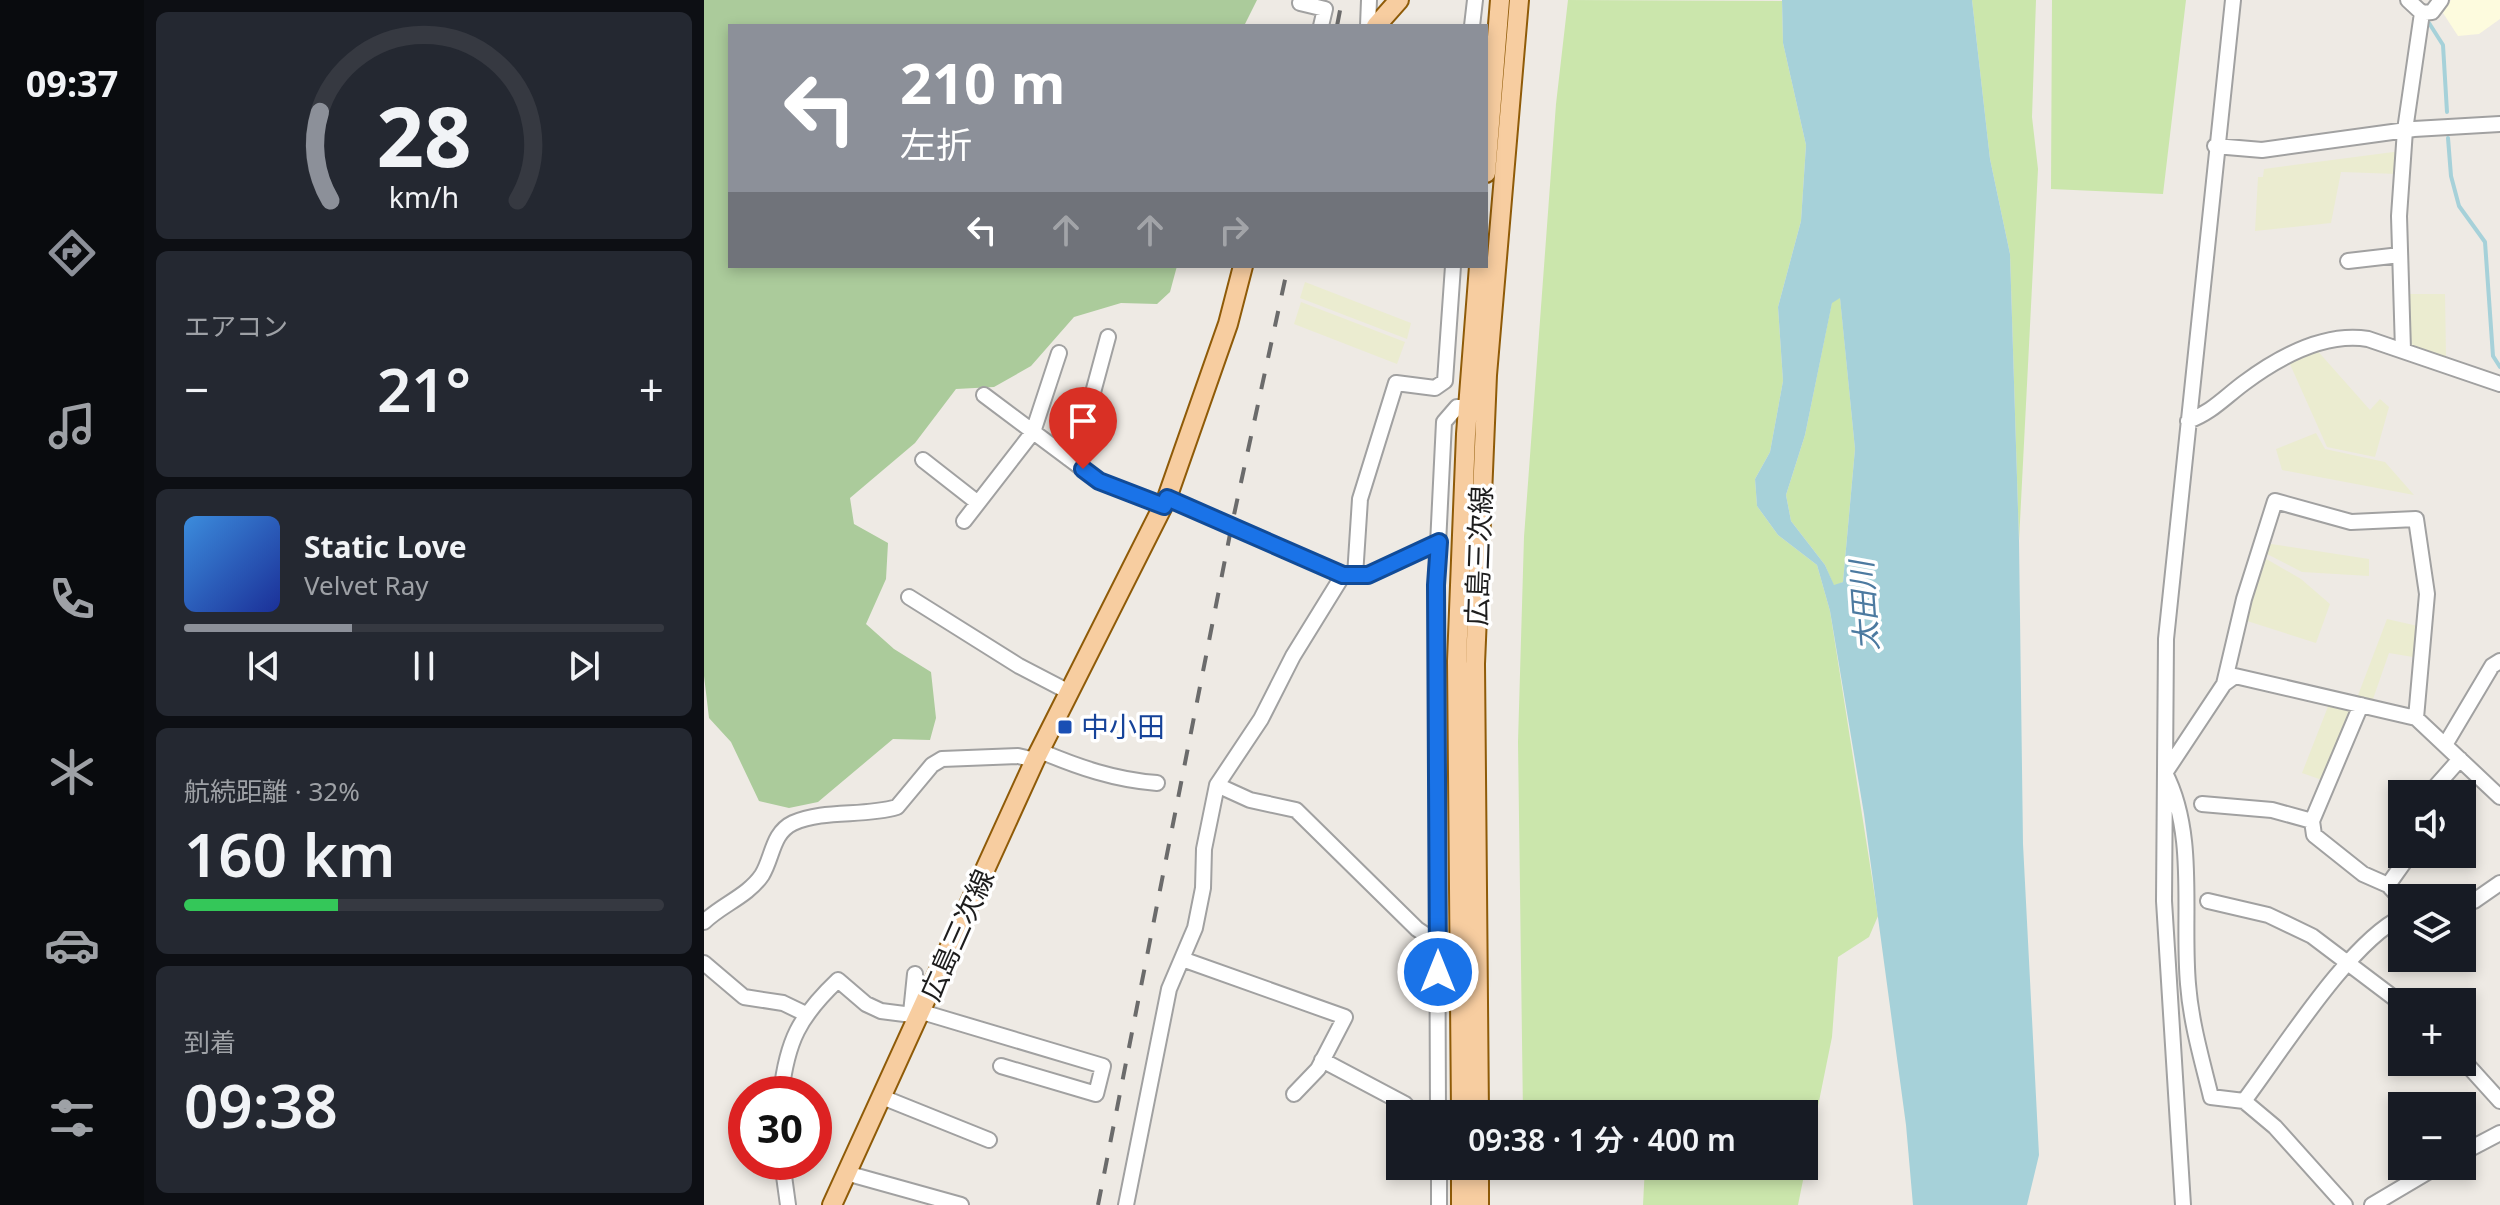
<!DOCTYPE html>
<html lang="ja">
<meta charset="utf-8">
<style>
body{margin:0;font-family:"Noto Sans","Noto Sans JP",sans-serif;background:#242831;color:#f1f3f6;height:100vh;display:flex;flex-direction:column;font-size:30px;white-space:nowrap}
*{box-sizing:border-box;margin:0}
p{font-size:26px;color:#9ea1a6}
.icon{flex:none;width:44px;height:44px;fill:none;stroke:currentColor;stroke-width:2;stroke-linecap:round;stroke-linejoin:round}
.map{position:relative;flex:1;overflow:hidden}
.panel{display:flex;flex-direction:column;gap:12px;padding:12px;background:#0d0f14;width:560px}
.panel>*{flex:none}
.banner{position:absolute;left:24px;top:24px;width:760px;height:244px;border-radius:0px;box-shadow:0 4px 12px #0003;background:#8c9099;color:#fff;overflow:hidden}
.buttons{position:absolute;left:1684px;top:780px;display:grid;gap:16px}
.buttons a{display:grid;place-items:center;width:88px;height:88px;border-radius:0px;background:#171b24;box-shadow:0 4px 12px #0003;font-size:40px}
.speed{position:absolute;left:24px;top:1076px;display:flex;gap:16px;font-size:40px;font-weight:700;text-align:center}
.speed>*{display:grid;place-content:center;width:104px;height:104px;border-radius:50%;background:#171b24;box-shadow:0 4px 12px #0003;line-height:1}
.speed .limit{border:12px solid #d22;background:#fff;color:#111}
.pin{position:absolute;display:grid;place-items:center;width:68px;height:68px;color:#fff;margin:-82px -34px;border-radius:50% 50% 50% 0;rotate:-45deg;box-shadow:0 0 8px #0007}
.pin .icon{rotate:45deg}
.me{position:absolute;width:88px;margin:-44px;rotate:0deg;stroke-linejoin:round;filter:drop-shadow(0 0 6px #0008)}
.turn{display:flex;align-items:center;gap:28px;height:168px;padding:0 40px;font-size:36px}
.turn .icon{width:104px;height:104px;stroke-width:2.5}
.turn b{display:block;font-size:56px;line-height:68px}
.lanes{display:flex;align-items:center;height:76px;padding:0 40px;background:#0003;justify-content:center;gap:40px;direction:ltr}
.lanes .off{opacity:.35}
.big{font-size:60px;font-weight:600;line-height:1.1}
.panel .tile{flex:1;display:flex;flex-direction:column;justify-content:center;gap:12px;min-width:0;padding:0 28px;border-radius:12px;background:#242831}
.panel .dial{align-items:center;gap:0}
.dial svg{height:208px;overflow:visible;fill:none;stroke:#363941;stroke-width:7;stroke-linecap:round;text-anchor:middle}
.dial text{fill:#f1f3f6;stroke:none}
.song{display:flex;align-items:center;gap:24px}
.cover{width:96px;height:96px;border-radius:12px;background:linear-gradient(135deg,hsl(210 70% 55%),hsl(230 70% 35%))}
.played{height:8px;border-radius:4px;background:linear-gradient(90deg,#8c9099 35%,#363941 35%)}
.keys{display:flex;justify-content:space-around;direction:ltr}
.heat{display:flex;justify-content:space-between;align-items:center;font-size:44px;direction:ltr}
.charge{height:12px;border-radius:6px;background:linear-gradient(90deg,#34c759 32%,#363941 0)}
.trip{position:absolute;left:682px;top:1100px;width:432px;height:80px;border-radius:0px;background:#171b24;box-shadow:0 4px 12px #0003;font-weight:600;line-height:80px;text-align:center}
main{display:flex;flex:1;min-height:0}
.menu{display:flex;flex-direction:column;width:144px;justify-content:space-around;align-items:center;background:#090b0e;color:#9ea1a6}
.menu .icon{width:56px;height:56px}
.menu .current{color:#8c9099}
.menu b{font-size:36px;color:#f1f3f6}
.map>svg:first-child{display:block}
</style>
<main>
<nav class="menu">
<b>09:37</b>
<svg class="icon current" aria-label="directions" viewBox="0 0 24 24"><path d="M12 3l9 9-9 9-9-9zM9 14v-3h6M13 9l2 2-2 2"/></svg>
<svg class="icon" aria-label="music" viewBox="0 0 24 24"><path d="M9 18V5l10-2v13"/><circle cx="6" cy="18" r="3"/><circle cx="16" cy="16" r="3"/></svg>
<svg class="icon" aria-label="phone" viewBox="0 0 24 24"><path d="M5 4h4l2 5-3 2q2 4 5 5l2-3 5 2v4C11 20 4 13 5 4z"/></svg>
<svg class="icon" aria-label="climate" viewBox="0 0 24 24"><path d="M12 3v18M4 7l16 10M4 17L20 7"/></svg>
<svg class="icon" aria-label="car" viewBox="0 0 24 24"><path d="M5 17H2v-5l4-1 3-4h7l3 4 3 1v5h-3M9 17h6M6 11h13"/><circle cx="7" cy="17" r="2"/><circle cx="17" cy="17" r="2"/></svg>
<svg class="icon" aria-label="filters" viewBox="0 0 24 24"><path d="M4 7h16M4 17h16"/><circle cx="9" cy="7" r="2"/><circle cx="15" cy="17" r="2"/></svg>
</nav>
<section class="panel">
<div class="tile dial"><svg viewBox="0 0 100 80">
<path d="M14 69A42 42 0 1 1 86 69"/>
<path d="M14 69A42 42 0 0 1 10 35" stroke="#8c9099"/>
<text x="50" y="56" font-size="32" font-weight="700">28</text>
<text x="50" y="72" font-size="11">km/h</text>
</svg></div>
<div class="tile"><p>エアコン</p>
<div class="heat"><a>−</a><b class="big">21°</b><a>+</a></div>
</div>
<div class="tile">
<div class="song"><i class="cover"></i><div><b>Static Love</b><p>Velvet Ray</p></div></div>
<div class="played"></div>
<div class="keys"><svg class="icon" aria-label="previous" viewBox="0 0 24 24"><path d="M18 5L8 12l10 7zM5 5v14"/></svg><svg class="icon" aria-label="pause" viewBox="0 0 24 24"><path d="M8 5v14M16 5v14"/></svg><svg class="icon" aria-label="next" viewBox="0 0 24 24"><path d="M6 5l10 7-10 7zM19 5v14"/></svg></div>
</div>
<div class="tile"><p>航続距離 · 32%</p><b class="big">160 km</b><div class="charge"></div></div>
<div class="tile"><p>到着</p><b class="big">09:38</b></div>
</section>
<div class="map">
<svg width="1796" height="1205" viewBox="0 0 1796 1205">
<rect width="100%" height="100%" fill="#eeeae4"/>
<path fill="#fdfbde" d="M 1747,0 L 1796,0 L 1796,19 L 1775,34 L 1754,36 L 1739,13 Z"/>
<path fill="#ebecd0" d="M 1697,151 L 1694,174 L 1637,172 L 1627,223 L 1551,231 L 1554,177 L 1559,177 L 1560,169 Z
M 601,282 L 707,323 L 703,339 L 596,298 Z
M 1703,294 L 1741,294 L 1742,358 L 1708,347 L 1704,340 Z
M 597,302 L 701,342 L 693,364 L 590,324 Z
M 1611,348 L 1666,410 L 1676,399 L 1685,407 L 1671,457 L 1623,447 L 1585,362 Z
M 1612,433 L 1621,449 L 1681,462 L 1710,495 L 1578,470 L 1572,449 Z
M 1567,544 L 1665,559 L 1665,576 L 1598,572 L 1561,553 Z
M 1559,557 L 1597,579 L 1626,604 L 1612,643 L 1540,620 Z
M 1683,619 L 1718,627 L 1715,658 L 1685,653 L 1668,702 L 1653,698 Z
M 1625,704 L 1650,710 L 1621,781 L 1598,773 Z"/>
<path fill="#cbe6ac" d="M 864,0 L 1078,1 L 1079,43 L 1102,145 L 1097,221 L 1074,307 L 1079,381 L 1066,452 L 1051,479 L 1053,506 L 1074,535 L 1113,565 L 1126,611 L 1174,916 L 1165,937 L 1134,957 L 1128,1037 L 1094,1205 L 939,1205 L 941,1166 L 1100,1166 L 1100,1114 L 819,1114 L 814,742 L 820,537 L 852,104 Z
M 1268,0 L 1332,0 L 1328,117 L 1334,169 L 1315,541 L 1306,254 L 1286,159 Z
M 1348,0 L 1482,0 L 1459,194 L 1347,189 Z
M 1136,297 L 1151,449 L 1139,582 L 1130,586 L 1121,565 L 1087,521 L 1082,495 L 1101,435 L 1128,302 Z"/>
<path fill="#abcb9b" d="M 0,0 L 553,0 L 540,26 L 26,26 L 26,266 L 473,266 L 466,292 L 453,304 L 417,303 L 370,317 L 327,366 L 290,387 L 252,389 L 211,443 L 146,498 L 150,524 L 184,543 L 182,579 L 162,624 L 190,649 L 227,672 L 232,718 L 226,740 L 189,739 L 114,802 L 85,808 L 55,801 L 27,742 L 5,718 L 0,676 Z"/>
<path fill="#a6d1d9" fill-rule="evenodd" d="M 1078,0 L 1268,0 L 1286,159 L 1306,254 L 1315,541 L 1319,844 L 1335,1155 L 1323,1205 L 1209,1205 L 1202,1125 L 1160,814 L 1126,611 L 1113,565 L 1074,535 L 1053,506 L 1051,479 L 1066,452 L 1079,381 L 1074,307 L 1097,221 L 1102,145 L 1079,43 ZM 1136,298 L 1151,449 L 1139,582 L 1130,585 L 1121,565 L 1087,521 L 1082,495 L 1101,435 L 1128,303 Z"/>
<g fill="none" stroke-linecap="round" stroke-linejoin="round">
<path stroke="#a6d1d9" stroke-width="4" d="M 1725,23 L 1739,45 L 1743,112
M 1744,138 L 1747,176 L 1755,206 L 1781,242 L 1789,356 L 1796,367"/>
<g stroke="#a1a1a1" stroke-width="18">
<path id="minor" d="M 596,3 L 621,9 L 617,26
M 1718,13 L 1728,12 L 1737,0
M 664,26 L 665,0
M 768,26 L 771,0
M 1511,146 L 1558,150 L 1710,129 L 1796,124
M 1644,261 L 1696,255
M 1699,350 L 1695,216 L 1701,130 L 1718,13 L 1704,0
M 280,395 L 395,481 L 460,506
M 1484,421 C 1507,413 1521,397 1540,383 C 1575,357 1620,332 1664,339 L 1796,384
M 364,458 L 384,411 L 404,337
M 219,460 L 274,503
M 463,498 L 639,575 L 664,575 L 735,542
M 260,521 L 329,432 L 355,353
M 651,576 L 656,499 L 692,383 L 731,388 L 741,381 L 749,266
M 205,597 L 315,666 L 365,692
M 1520,684 L 1540,599 L 1571,501 L 1647,522 L 1712,519 L 1723,594 L 1712,718
M 1657,705 L 1608,821 L 1610,835 L 1659,874 L 1684,885 L 1698,900
M 1741,745 L 1788,666 L 1796,661
M 336,751 C 374,767 411,780 453,783
M 513,785 L 546,800 L 592,810 L 713,929 L 734,943
M 1725,794 L 1756,759
M 1498,804 L 1568,810 L 1608,821
M 1684,885 L 1706,854
M 1504,901 L 1564,915 L 1608,936 L 1698,1004
M 1758,904 L 1770,901 L 1796,883
M 0,922 C 17,905 44,896 58,875 C 69,857 68,833 89,823 C 120,809 160,817 193,807 L 228,765 L 238,759 L 314,756 L 331,760
M 478,959 L 641,1017 L 614,1069 L 590,1094
M 0,963 L 40,997 L 79,1003 L 102,1014
M 218,1012 L 399,1066 L 392,1094 L 297,1066
M 207,1013 L 211,974
M 1758,1059 L 1796,1101
M 618,1060 L 701,1104 L 710,1114
M 77,1094 C 83,1041 95,1017 134,980 L 162,1004 L 177,1011 L 216,1016
M 178,1097 L 285,1140
M 1540,1101 C 1577,1052 1646,941 1698,917
M 734,1114 L 732,585 L 740,422 L 753,407 L 773,407
M 1758,1153 L 1796,1133
M 82,1162 L 80,1176 L 84,1205
M 735,1166 L 735,1205
M 142,1173 L 257,1205
M 422,1205 L 465,989 L 491,928 L 499,888 L 500,849 L 513,785 L 557,719 L 589,656 L 639,575
M 1479,1205 L 1460,901 L 1462,639 L 1529,0
M 1641,1205 L 1571,1127 L 1540,1101 L 1507,1097 C 1498,1060 1487,1023 1484,984 C 1478,916 1493,834 1461,773 L 1520,684 L 1531,676 L 1712,718 L 1796,797
M 1668,1205 L 1734,1166"/>
</g>
<g stroke="#8f5b08" stroke-width="22">
<path id="major" d="M 672,26 L 695,0
M 782,173 L 796,0
M 757,1114 L 753,661 L 762,434 L 775,266
M 775,1114 L 771,664 L 783,375 L 815,0
M 128,1205 L 331,760 L 463,498 L 524,324 L 539,266
M 757,1205 L 757,1166
M 775,1205 L 775,1166"/>
</g>
<use href="#minor" stroke="#fff" stroke-width="14"/>
<use href="#major" stroke="#f7cda0" stroke-width="18"/>
<path stroke="#6b6b6b" stroke-width="4" stroke-dasharray="16 16" stroke-linecap="butt" d="M 633,26 L 638,0
M 394,1205 L 528,524 L 584,266"/>
</g>
<g fill="none" stroke-linecap="round" stroke-linejoin="round">
<g stroke="#114b97" stroke-width="20">
<path id="route" d="M 379,469 L 395,481 L 460,506 L 463,498 L 639,575 L 664,575 L 735,542 L 732,585 L 734,972"/>
</g>
<use href="#route" stroke="#1a73e8" stroke-width="14"/>
</g>
<rect fill="#1a4fb4" stroke="#fff" stroke-width="3" x="353" y="719" width="16" height="16" rx="4"/>
<g text-anchor="middle" stroke-width="7" stroke-linejoin="round" paint-order="stroke">
<g font-size="28" fill="#1d1d1d" stroke="#fff">
<text transform="translate(775 556) rotate(-88)" y="10">広島三次線</text>
<text transform="translate(253 935) rotate(-66)" y="10">広島三次線</text>
</g>
<g font-size="28" fill="#164399" stroke="#fff" text-anchor="start">
<text x="377" y="737">中小田</text>
</g>
<g font-size="30" font-style="italic" fill="#4c7aa0" stroke="#fff">
<text transform="translate(1161 606) rotate(-94)" y="10">太田川</text>
</g>
</g>
</svg>
<div class="buttons">
<a><svg class="icon" aria-label="sound" viewBox="0 0 24 24"><path d="M4 9h4l5-4v14l-5-4H4zM17 9q2 3 0 6"/></svg></a>
<a><svg class="icon" aria-label="layers" viewBox="0 0 24 24"><path d="M12 4l9 5-9 5-9-5zM3 14l9 5 9-5"/></svg></a>
<a>+</a>
<a>−</a>
</div>
<div class="speed"><div class="limit">30</div></div>
<div class="pin" style="left:379px;top:469px;background:#d93025"><svg class="icon" aria-label="arrive" viewBox="0 0 24 24"><path d="M6 21V4h12l-3 4 3 4H6"/></svg></div>
<svg class="me" style="left:734px;top:972px" viewBox="-20 -20 40 40"><circle r="17" fill="#1a73e8" stroke="#fff" stroke-width="3"/><path d="M0-11L8 9 0 5-8 9z" fill="#fff"/></svg>
<div class="trip">09:38 · 1 分 · 400 m</div>
<div class="banner">
<div class="turn"><svg class="icon" aria-label="left" viewBox="0 0 24 24"><path d="M17 20v-9H6M10 6l-5 5 5 5"/></svg><div><b>210 m</b>左折</div></div>
<div class="lanes"><svg class="icon" aria-label="left" viewBox="0 0 24 24"><path d="M17 20v-9H6M10 6l-5 5 5 5"/></svg><svg class="icon off" aria-label="ahead" viewBox="0 0 24 24"><path d="M12 20V5M6 11l6-6 6 6"/></svg><svg class="icon off" aria-label="ahead" viewBox="0 0 24 24"><path d="M12 20V5M6 11l6-6 6 6"/></svg><svg class="icon off" aria-label="right" viewBox="0 0 24 24"><path d="M7 20v-9h11M14 6l5 5-5 5"/></svg></div>
</div>
</div>
</main>
